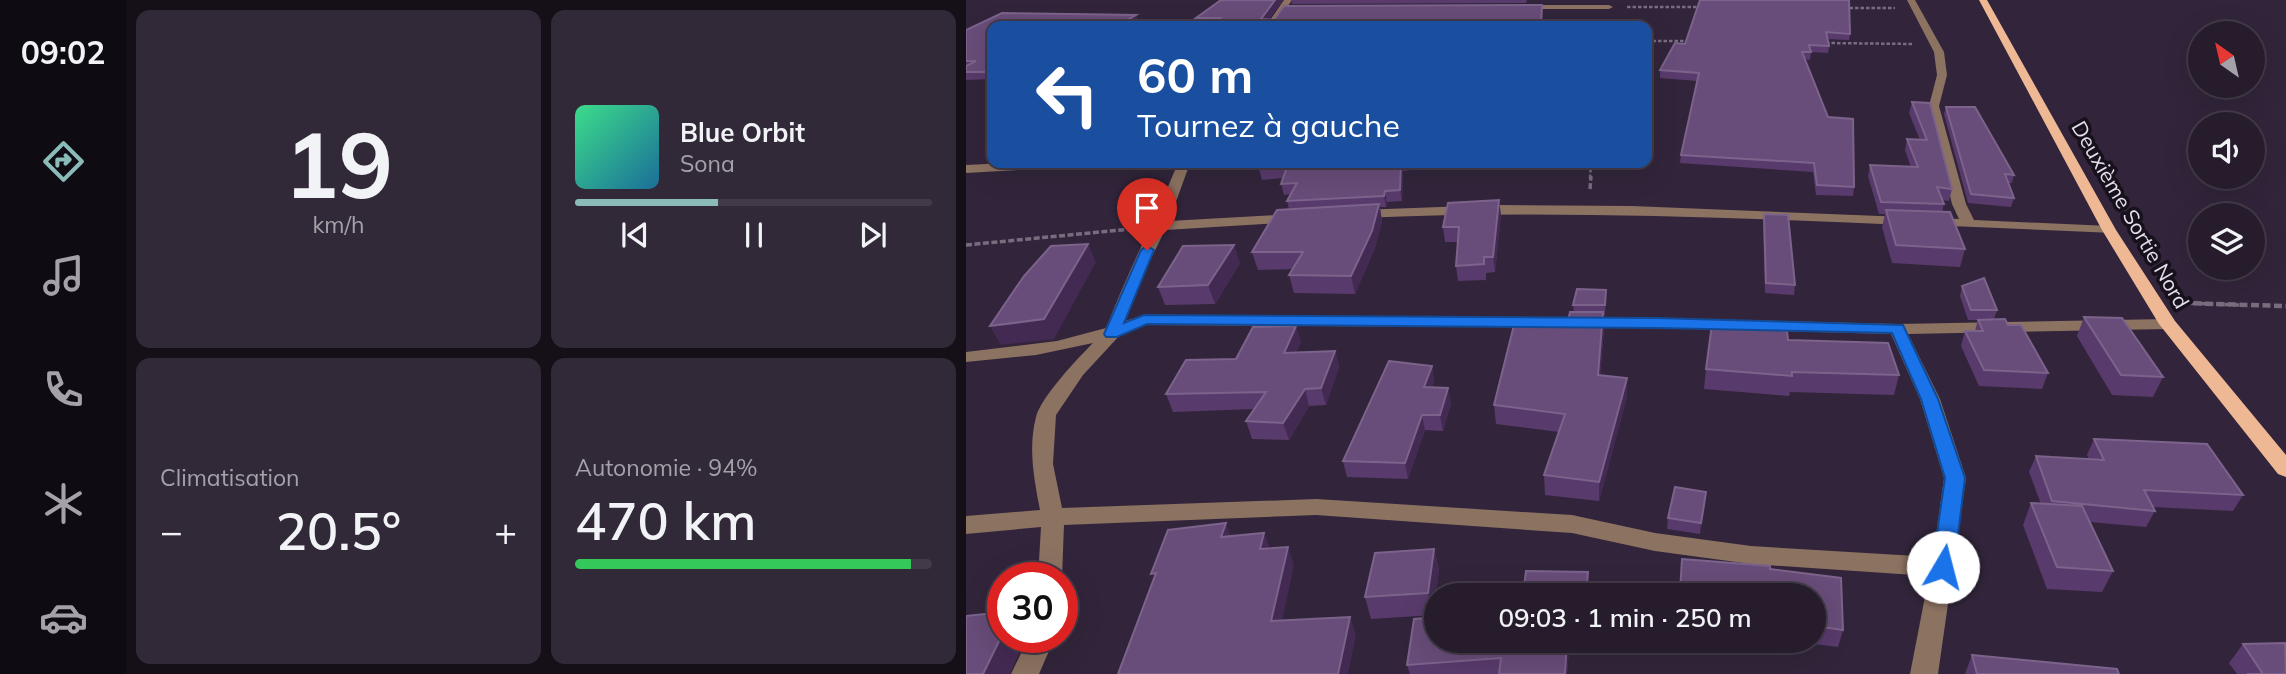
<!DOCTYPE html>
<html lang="fr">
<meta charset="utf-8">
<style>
body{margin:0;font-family:Mulish,sans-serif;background:#322938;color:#f1f3f6;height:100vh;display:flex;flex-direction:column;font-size:26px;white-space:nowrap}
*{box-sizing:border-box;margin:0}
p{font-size:23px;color:#a4a1a9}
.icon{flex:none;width:38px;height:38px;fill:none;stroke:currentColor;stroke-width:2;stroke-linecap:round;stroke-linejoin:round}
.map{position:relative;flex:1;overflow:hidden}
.details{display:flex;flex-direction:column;gap:10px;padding:10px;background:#150f18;width:840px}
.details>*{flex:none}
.guide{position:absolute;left:21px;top:21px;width:665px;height:147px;border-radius:14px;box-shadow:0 7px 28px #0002,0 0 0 2px #423a48;background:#1a4fa0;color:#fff;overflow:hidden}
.needle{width:46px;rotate:326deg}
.tools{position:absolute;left:1222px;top:21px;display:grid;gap:14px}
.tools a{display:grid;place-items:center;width:77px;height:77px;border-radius:50%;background:#261c2c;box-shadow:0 7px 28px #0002,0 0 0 2px #423a48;font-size:35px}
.speed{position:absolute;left:21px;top:562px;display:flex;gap:14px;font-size:35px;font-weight:700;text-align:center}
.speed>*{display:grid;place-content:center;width:91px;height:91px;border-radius:50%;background:#261c2c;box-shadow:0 7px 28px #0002,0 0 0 2px #423a48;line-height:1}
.speed .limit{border:10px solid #d22;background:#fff;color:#111}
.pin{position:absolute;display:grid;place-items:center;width:60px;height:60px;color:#fff;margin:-72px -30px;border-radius:50% 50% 50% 0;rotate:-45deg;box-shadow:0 0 7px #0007}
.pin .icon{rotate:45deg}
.me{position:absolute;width:77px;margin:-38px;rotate:8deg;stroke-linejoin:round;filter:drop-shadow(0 0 5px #0008)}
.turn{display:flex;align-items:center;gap:24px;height:147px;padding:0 35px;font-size:32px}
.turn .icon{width:91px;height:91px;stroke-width:2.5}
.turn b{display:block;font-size:49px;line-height:60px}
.big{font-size:52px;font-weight:600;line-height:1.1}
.details .card{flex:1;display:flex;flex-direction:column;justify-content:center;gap:10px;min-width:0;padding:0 24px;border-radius:14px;background:#322938}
.details .dial{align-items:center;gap:0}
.dial b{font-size:91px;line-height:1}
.song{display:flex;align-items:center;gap:21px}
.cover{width:84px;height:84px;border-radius:10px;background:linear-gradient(135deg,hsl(150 70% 55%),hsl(200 70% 35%))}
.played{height:7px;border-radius:4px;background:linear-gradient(90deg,#8bbbb9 40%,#423a48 40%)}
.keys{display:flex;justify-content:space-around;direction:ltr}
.heat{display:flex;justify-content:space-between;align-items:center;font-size:38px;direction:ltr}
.charge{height:10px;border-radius:5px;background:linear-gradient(90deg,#34c759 94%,#423a48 0)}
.details .tiles{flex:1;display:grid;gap:10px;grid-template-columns:repeat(2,1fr)}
.trip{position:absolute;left:458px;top:583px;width:402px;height:70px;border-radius:35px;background:#261c2c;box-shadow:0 7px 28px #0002,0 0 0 2px #423a48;font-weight:600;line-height:70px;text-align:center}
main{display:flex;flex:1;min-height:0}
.dock{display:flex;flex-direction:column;width:126px;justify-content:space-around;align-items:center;background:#0f0b12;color:#a4a1a9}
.dock .icon{width:49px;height:49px}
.dock .current{color:#8bbbb9}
.dock b{font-size:32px;color:#f1f3f6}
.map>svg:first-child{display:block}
</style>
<main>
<nav class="dock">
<b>09:02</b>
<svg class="icon current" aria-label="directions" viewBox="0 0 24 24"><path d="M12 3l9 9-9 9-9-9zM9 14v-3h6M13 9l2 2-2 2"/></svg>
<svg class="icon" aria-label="music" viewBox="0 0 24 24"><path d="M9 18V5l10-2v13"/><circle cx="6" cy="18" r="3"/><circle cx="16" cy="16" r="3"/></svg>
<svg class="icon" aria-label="phone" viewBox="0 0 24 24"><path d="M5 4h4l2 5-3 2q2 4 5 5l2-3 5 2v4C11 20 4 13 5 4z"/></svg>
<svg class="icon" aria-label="climate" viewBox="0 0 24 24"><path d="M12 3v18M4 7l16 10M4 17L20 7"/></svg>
<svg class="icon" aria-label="car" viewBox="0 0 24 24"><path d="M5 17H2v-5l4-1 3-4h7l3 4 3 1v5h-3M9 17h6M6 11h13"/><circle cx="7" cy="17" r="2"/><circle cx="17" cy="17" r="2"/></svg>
</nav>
<section class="details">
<div class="tiles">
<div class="card dial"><b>19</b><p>km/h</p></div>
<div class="card">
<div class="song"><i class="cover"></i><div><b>Blue Orbit</b><p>Sona</p></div></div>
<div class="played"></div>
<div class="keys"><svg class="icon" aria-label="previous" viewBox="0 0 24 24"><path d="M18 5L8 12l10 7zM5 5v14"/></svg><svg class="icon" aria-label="pause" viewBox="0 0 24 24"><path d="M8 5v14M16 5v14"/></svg><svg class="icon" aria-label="next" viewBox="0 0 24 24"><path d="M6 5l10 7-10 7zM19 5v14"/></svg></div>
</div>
<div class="card"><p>Climatisation</p>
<div class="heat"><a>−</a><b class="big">20.5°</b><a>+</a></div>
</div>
<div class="card"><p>Autonomie · 94%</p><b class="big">470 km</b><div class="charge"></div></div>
</div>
</section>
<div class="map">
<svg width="1320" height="674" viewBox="0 0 1320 674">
<rect width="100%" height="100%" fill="#32253b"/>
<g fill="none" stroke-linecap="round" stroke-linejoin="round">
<path stroke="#786c7f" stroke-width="2.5" stroke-dasharray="3.5 2" stroke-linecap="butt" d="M 661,7 L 736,7
M 878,8 L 929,8
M 681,41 L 725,41
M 860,43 L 946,44
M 624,178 L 625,163"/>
<path stroke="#786c7f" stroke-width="3.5" stroke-dasharray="6 2.5" stroke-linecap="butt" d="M 624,189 L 625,176
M 0,245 L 165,229
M 1216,303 L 1273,305"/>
<path stroke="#786c7f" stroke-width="4.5" stroke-dasharray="8 3.5" stroke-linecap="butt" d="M 1216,303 L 1320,306"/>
<path fill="#8c7261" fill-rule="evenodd" d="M 318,0 L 326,0 L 308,26 L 300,26 Z
M 941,0 L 949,0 L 978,52 L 981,75 L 973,106 L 1000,204 L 1008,220 L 1143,226 L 1150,230 L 1148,233 L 961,225 L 959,222 L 966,218 L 993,219 L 986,204 L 963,106 L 971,75 L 968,52 Z
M 549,5 L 643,5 L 647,7 L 643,9 L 552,9 Z
M 41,163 L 107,163 L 101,167 L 0,173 L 0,165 Z
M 212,163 L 224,163 L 203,221 L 330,214 L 337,218 L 330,222 L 199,230 L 177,275 L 159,321 L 178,315 L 691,318 L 931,324 L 1202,319 L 1211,324 L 1202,329 L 942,334 L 974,399 L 1000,478 L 972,674 L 944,674 L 963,576 L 785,564 L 689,551 L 606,533 L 350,515 L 98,525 L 96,578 L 72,578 L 75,527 L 0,534 L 0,516 L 74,510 C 68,479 62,448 70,417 C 75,397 112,358 127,343 L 70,355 L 0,362 L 0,352 L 91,341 L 140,328 C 162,272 189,219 212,163 ZM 180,325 L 691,328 L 925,334 L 954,399 L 978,478 L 967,557 L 785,546 L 689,533 L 606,515 L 350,499 L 96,508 L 87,464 L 90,415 L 117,375 L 154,335 Z
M 529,205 L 666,206 L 939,217 L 946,221 L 939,225 C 757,217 575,210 393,218 L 386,214 L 393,210 Z
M 63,637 L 89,637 L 73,674 L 45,674 Z"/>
<path fill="#efb894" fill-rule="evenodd" d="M 1013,0 L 1021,0 L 1150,230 L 1209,321 L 1320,455 L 1320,477 L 1312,474 L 1193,324 L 1136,230 Z"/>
</g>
<path fill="#593a6c" d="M 255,0 L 317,0 L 303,19 L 308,20 L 577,12 L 232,26 L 230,18 Z
M 325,0 L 561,0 L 560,3 L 326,4 Z
M 734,0 L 884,34 L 883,40 L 862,39 L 863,46 L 862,53 L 845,52 L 844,60 L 839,59 L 888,187 L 887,196 L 850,195 L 847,172 L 714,163 L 715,155 L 731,81 L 694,78 L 694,70 L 719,44 Z
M 36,13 L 170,15 L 172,21 L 164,26 L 26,26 L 26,79 L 0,80 L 0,30 Z
M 946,102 L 986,189 L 983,201 L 976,200 L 978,204 L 976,212 L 999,249 L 994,267 L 926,263 L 916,227 L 919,214 L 913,214 L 902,176 L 904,165 L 945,167 L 939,150 L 941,139 L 954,140 L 943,113 Z
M 980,107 L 1048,175 L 1046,183 L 1043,183 L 1048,198 L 1045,207 L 1002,203 L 978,114 Z
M 296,163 L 530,163 L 454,165 L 454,169 L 437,171 L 436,201 L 421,202 L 420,207 L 414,207 L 416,221 L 409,248 L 389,294 L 328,293 L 323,275 L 326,269 L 292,270 L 286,252 L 323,209 L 321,201 L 325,194 L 318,195 L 315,184 L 318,178 L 296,180 L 293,169 Z
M 798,214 L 829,285 L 828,295 L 799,293 L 797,223 Z
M 535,215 L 529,272 L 520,273 L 520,280 L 492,281 L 490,266 L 492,242 L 479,242 L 477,227 Z
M 274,263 L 249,304 L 199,305 L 192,287 Z
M 996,286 L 1031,310 L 1028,319 L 1042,325 L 1082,373 L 1076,389 L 1013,386 L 995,346 L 999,331 L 1009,331 L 1012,320 L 1002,320 L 994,296 Z
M 640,290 L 639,315 L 637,315 L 638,330 L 634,376 L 661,378 L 661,397 L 633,501 L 579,495 L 578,475 L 593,432 L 530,424 L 528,405 L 596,326 L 602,321 L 608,312 L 607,305 Z
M 1118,317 L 1197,377 L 1187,397 L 1146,395 L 1111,336 Z
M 822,340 L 933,375 L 928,395 L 824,392 L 823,396 L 738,389 L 740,369 Z
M 335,342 L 330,352 L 369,351 L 373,367 L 360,405 L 343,406 L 323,440 L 286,439 L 280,421 L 288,409 L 207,412 L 200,394 L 270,359 Z
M 466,366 L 468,381 L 466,387 L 485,403 L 477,431 L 459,430 L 442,479 L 381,477 L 377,461 Z
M 1128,439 L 1277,495 L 1267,511 L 1187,507 L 1189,511 L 1180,527 L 1124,522 L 1147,571 L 1136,592 L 1081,589 L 1057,525 L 1065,503 L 1075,504 L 1063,472 L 1070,456 L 1123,459 L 1121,455 Z
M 740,492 L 734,534 L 701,529 L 702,518 Z
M 468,549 L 473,570 L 467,615 L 405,619 L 399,597 Z
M 716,559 L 804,566 L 804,569 L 875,578 L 877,630 L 872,647 L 833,642 L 833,640 L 849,640 L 849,595 L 714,595 Z
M 604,640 L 601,674 L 444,674 L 441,665 Z
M 1277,644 L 1320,674 L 1271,674 L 1263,663 Z
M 1006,655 L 1153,674 L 999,674 Z"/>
<path fill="#432a52" d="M 309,0 L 317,0 L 297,26 L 295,19 Z
M 170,15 L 172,21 L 164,26 L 151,26 Z
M 435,163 L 437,171 L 436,201 L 434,190 Z
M 419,191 L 421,202 L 420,207 L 418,196 Z
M 533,200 L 535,215 L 529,272 L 527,257 Z
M 413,204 L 416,221 L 409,248 L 389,294 L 385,276 Z
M 122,244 L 130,262 L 88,339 L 35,345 L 24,326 Z
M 268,245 L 274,263 L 249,304 L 242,285 Z
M 637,312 L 638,330 L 632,394 L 632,375 Z
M 330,326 L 335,342 L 323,369 L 318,353 Z
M 369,351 L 373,367 L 360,405 L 355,388 Z
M 466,366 L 468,381 L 461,403 L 458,387 Z
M 661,378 L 661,397 L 633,501 L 633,482 Z
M 482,388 L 485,403 L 477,431 L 474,415 Z
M 339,389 L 343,406 L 323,440 L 317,423 Z
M 456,415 L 459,430 L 442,479 L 439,463 Z
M 740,492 L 740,503 L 734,534 L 735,523 Z
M 260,523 L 267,542 L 255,537 Z
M 298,533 L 305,551 L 294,549 Z
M 322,547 L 328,565 L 312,640 L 305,621 Z
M 468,549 L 473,570 L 467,615 L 462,593 Z
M 622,572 L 622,595 L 620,595 Z
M 384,617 L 390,635 L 382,674 L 372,674 Z
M 37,633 L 37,637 L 60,637 L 44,674 L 17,674 Z
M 601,640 L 604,640 L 601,674 L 599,674 Z"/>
<path fill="#684c79" stroke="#7c638b" stroke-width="2" d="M 255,0 L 309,0 L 295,19 L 308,20 L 318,6 L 576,5 L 575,26 L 243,26 L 254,18 L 230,18 Z
M 734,0 L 883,0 L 884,34 L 860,32 L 863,46 L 843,45 L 845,52 L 836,52 L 862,117 L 887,119 L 888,187 L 851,185 L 848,163 L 715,155 L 733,73 L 694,70 L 709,43 L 719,44 Z
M 36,13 L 170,15 L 151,26 L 26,26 L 26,72 L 0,72 L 0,66 L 10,61 L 0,61 L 0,30 Z
M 946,102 L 964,103 L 986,189 L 971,187 L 978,204 L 915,202 L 904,165 L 952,167 L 941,139 L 961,140 Z
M 980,107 L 1009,107 L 1048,175 L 1039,174 L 1048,198 L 1005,194 Z
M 296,163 L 435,163 L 434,190 L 419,191 L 418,196 L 321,201 L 331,183 L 315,184 L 321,167 L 293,169 Z
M 533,200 L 527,257 L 518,257 L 518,264 L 490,266 L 493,227 L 477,227 L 482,203 Z
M 413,204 L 406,231 L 385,276 L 323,275 L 337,252 L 286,252 L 311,210 Z
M 920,210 L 984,212 L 999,249 L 930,245 Z
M 798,214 L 822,215 L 829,285 L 800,283 Z
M 122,244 L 78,319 L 24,326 L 58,276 L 85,246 Z
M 268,245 L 242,285 L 192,287 L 217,246 Z
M 1018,278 L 1031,310 L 1005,310 L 996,286 Z
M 611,289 L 640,290 L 639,305 L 607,305 Z
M 604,312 L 637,312 L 632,375 L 661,378 L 633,482 L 578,475 L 599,414 L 528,405 L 548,325 L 596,326 L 597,321 L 602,321 Z
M 1118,317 L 1156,318 L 1197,377 L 1155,375 Z
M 1039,319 L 1042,325 L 1055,325 L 1082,373 L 1018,370 L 999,331 L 1017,331 L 1012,320 Z
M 746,324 L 821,331 L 822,340 L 922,343 L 933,375 L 826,372 L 826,376 L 740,369 Z
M 330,326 L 318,353 L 369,351 L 355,388 L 339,389 L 317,423 L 280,421 L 300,392 L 200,394 L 220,360 L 270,359 L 287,327 Z
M 423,361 L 466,366 L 458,387 L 482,388 L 474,415 L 456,415 L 439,463 L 377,461 Z
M 1128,439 L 1241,444 L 1277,495 L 1178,490 L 1189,511 L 1086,501 L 1070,456 L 1138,460 Z
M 709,487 L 740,492 L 735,523 L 702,518 Z
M 1065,503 L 1116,506 L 1147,571 L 1091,567 Z
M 260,523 L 255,537 L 298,533 L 294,549 L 322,547 L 305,621 L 384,617 L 372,674 L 152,674 L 190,573 L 185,574 L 202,530 Z
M 468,549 L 462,593 L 399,597 L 409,553 Z
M 716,559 L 804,566 L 804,569 L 875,578 L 877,630 L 849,626 L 849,595 L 747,595 L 714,592 Z
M 560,571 L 622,572 L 620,595 L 557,595 Z
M 37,612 L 37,633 L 17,674 L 0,674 L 0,616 Z
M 471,617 L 471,640 L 601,640 L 599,674 L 533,674 L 535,658 L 441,665 L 448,619 Z
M 1319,643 L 1320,674 L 1281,674 L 1297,674 L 1277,644 Z
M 1006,655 L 1151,669 L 1153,674 L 1011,674 Z"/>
<path fill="#1a73e8" stroke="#114b97" stroke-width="2" d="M 181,246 L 188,250 L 158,323 L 178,315 L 691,318 L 937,325 L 972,399 L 999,478 L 988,567 L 985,573 L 977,576 L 970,573 L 966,567 L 979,478 L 955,399 L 926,333 L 691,328 L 181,324 L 151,337 L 140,337 L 138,334 L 175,250 Z"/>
<g text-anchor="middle" stroke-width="7" stroke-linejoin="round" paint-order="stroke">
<g font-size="21" fill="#e6deec" stroke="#17111b">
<text transform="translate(1164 215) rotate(60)" y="7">Deuxième Sortie Nord</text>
</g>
</g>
</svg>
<div class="tools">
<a><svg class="needle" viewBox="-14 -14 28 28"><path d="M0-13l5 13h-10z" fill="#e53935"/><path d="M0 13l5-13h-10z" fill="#a4a1a9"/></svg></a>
<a><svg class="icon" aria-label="sound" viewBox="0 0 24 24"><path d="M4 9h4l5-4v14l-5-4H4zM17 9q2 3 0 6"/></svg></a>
<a><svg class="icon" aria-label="layers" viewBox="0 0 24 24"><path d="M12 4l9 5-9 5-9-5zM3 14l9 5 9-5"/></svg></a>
</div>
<div class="speed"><div class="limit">30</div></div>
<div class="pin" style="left:181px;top:250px;background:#d93025"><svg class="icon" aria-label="arrive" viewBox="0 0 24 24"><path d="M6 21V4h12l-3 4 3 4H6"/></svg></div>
<svg class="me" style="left:977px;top:567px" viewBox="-20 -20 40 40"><circle r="19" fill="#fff"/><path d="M0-13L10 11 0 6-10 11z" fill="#1a73e8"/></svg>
<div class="trip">09:03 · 1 min · 250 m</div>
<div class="guide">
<div class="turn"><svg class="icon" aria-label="left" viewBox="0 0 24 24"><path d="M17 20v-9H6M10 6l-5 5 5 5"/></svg><div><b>60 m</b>Tournez à gauche</div></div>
</div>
</div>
</main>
